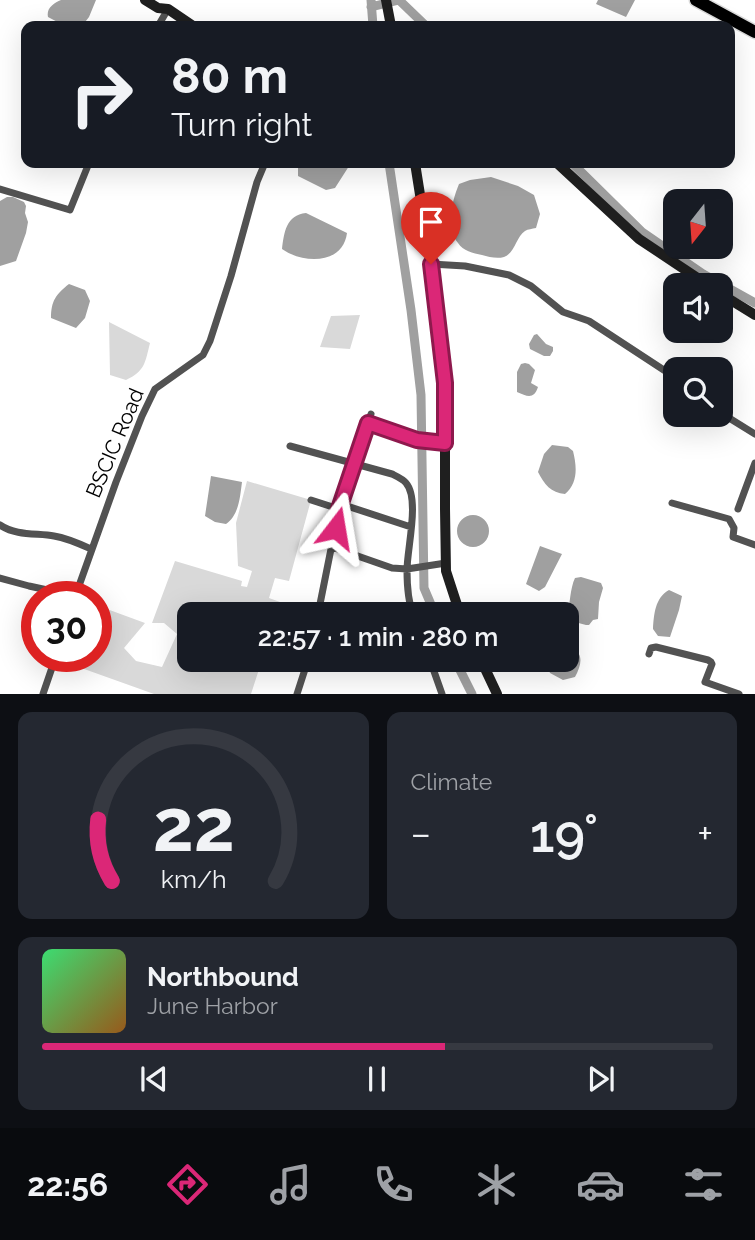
<!DOCTYPE html>
<meta charset="utf-8">
<style>
body{margin:0;font-family:Raleway,sans-serif;background:#242831;color:#f1f3f6;height:100vh;display:flex;flex-direction:column;font-size:26px;white-space:nowrap}
*{box-sizing:border-box;margin:0}
p{font-size:23px;color:#9ea1a6}
.icon{flex:none;width:38px;height:38px;fill:none;stroke:currentColor;stroke-width:2;stroke-linecap:round;stroke-linejoin:round}
.map{position:relative;height:694px;overflow:hidden}
.side{display:flex;flex-direction:column;gap:18px;padding:18px;background:#0d0f14;flex:1}
.side>*{flex:none}
.top-card{position:absolute;left:21px;top:21px;width:714px;height:147px;border-radius:14px;box-shadow:0 7px 28px #0002;background:#171b24;color:#f1f3f6;overflow:hidden}
.needle{width:46px;rotate:197deg}
.buttons{position:absolute;left:663px;top:189px;display:grid;gap:14px}
.buttons a{display:grid;place-items:center;width:70px;height:70px;border-radius:14px;background:#171b24;box-shadow:0 7px 28px #0002;font-size:35px}
.speed{position:absolute;left:21px;top:581px;display:flex;gap:14px;font-size:35px;font-weight:700;text-align:center}
.speed>*{display:grid;place-content:center;width:91px;height:91px;border-radius:50%;background:#171b24;box-shadow:0 7px 28px #0002;line-height:1}
.speed .limit{border:10px solid #d22;background:#fff;color:#111}
.pin{position:absolute;display:grid;place-items:center;width:60px;height:60px;color:#fff;margin:-72px -30px;border-radius:50% 50% 50% 0;rotate:-45deg;box-shadow:0 0 7px #0007}
.pin .icon{rotate:45deg}
.me{position:absolute;width:77px;margin:-38px;rotate:14deg;stroke-linejoin:round;filter:drop-shadow(0 0 5px #0008)}
.turn{display:flex;align-items:center;gap:24px;height:147px;padding:0 35px;font-size:32px}
.turn .icon{width:91px;height:91px;stroke-width:2.5}
.turn b{display:block;font-size:49px;line-height:60px}
.big{font-size:52px;font-weight:600;line-height:1.1}
.side .card{flex:1;display:flex;flex-direction:column;justify-content:center;gap:10px;min-width:0;padding:0 24px;border-radius:14px;background:#242831}
.side .dial{align-items:center;gap:0}
.dial svg{height:182px;overflow:visible;fill:none;stroke:#363941;stroke-width:7;stroke-linecap:round;text-anchor:middle}
.dial text{fill:#f1f3f6;stroke:none}
.song{display:flex;align-items:center;gap:21px}
.cover{width:84px;height:84px;border-radius:10px;background:linear-gradient(135deg,hsl(140 70% 55%),hsl(30 70% 35%))}
.played{height:7px;border-radius:4px;background:linear-gradient(90deg,#db2777 60%,#363941 60%)}
.keys{display:flex;justify-content:space-around;direction:ltr}
.heat{display:flex;justify-content:space-between;align-items:center;font-size:38px;direction:ltr}
.side .tiles{flex:1;display:grid;gap:18px;grid-template-columns:1fr 1fr}
.card:last-child{grid-column:span 2}
.trip{position:absolute;left:177px;top:602px;width:402px;height:70px;border-radius:14px;background:#171b24;box-shadow:0 7px 28px #0002;font-weight:600;line-height:70px;text-align:center}
.menu{display:flex;height:112px;justify-content:space-around;align-items:center;background:#090b0e;color:#9ea1a6}
.menu .icon{width:49px;height:49px}
.menu .on{color:#db2777}
.menu b{font-size:32px;color:#f1f3f6}
.map>svg:first-child{display:block}
</style>
<div class="map">
<svg width="755" height="694" viewBox="0 0 755 694">
<rect width="100%" height="100%" fill="#fff"/>
<path fill="#d9d9d9" d="M 360,315 L 350,349 L 320,347 L 331,316 Z
M 109,322 L 150,343 C 145,363 145,371 126,380 L 110,375 Z
M 247,481 L 311,500 L 289,581 L 275,578 L 269,598 L 280,602 L 276,614 L 189,614 L 189,660 L 262,660 L 251,694 L 154,694 L 59,660 L 60,656 L 96,656 L 96,605 L 145,623 L 124,648 L 136,661 L 162,667 L 177,634 L 164,623 L 152,623 L 175,561 L 242,581 L 241,586 L 247,587 L 252,571 L 238,566 L 236,523 Z"/>
<path fill="#a0a0a0" d="M 61,0 L 96,0 L 89,17 L 82,26 L 65,26 L 48,17 C 46,8 54,3 61,0 Z
M 598,0 L 635,0 L 626,17 L 596,4 Z
M 300,163 L 351,163 L 335,188 L 326,190 L 298,176 L 298,166 Z
M 491,177 L 518,186 L 534,195 L 540,214 L 536,228 C 532,229 528,229 525,231 C 516,237 515,253 504,257 C 497,259 489,257 482,255 C 473,253 463,251 458,243 C 445,227 452,201 459,184 L 470,180 Z
M 7,197 L 13,197 L 24,202 L 26,206 L 25,213 L 28,222 L 26,233 L 16,261 L 0,266 L 0,201 Z
M 306,213 L 347,233 C 343,265 303,264 282,249 C 284,233 286,215 306,213 Z
M 69,284 L 85,290 L 90,301 L 85,318 L 76,328 L 51,318 C 51,301 56,294 69,284 Z
M 537,334 L 546,344 L 553,347 L 553,351 L 550,356 L 544,356 L 530,349 L 529,344 L 534,335 Z
M 525,363 L 529,364 L 535,370 L 531,383 L 538,387 C 534,399 528,397 517,392 L 517,372 L 521,364 Z
M 552,445 L 568,447 L 573,451 C 577,467 578,483 565,494 C 551,493 544,484 538,472 L 544,454 Z
M 211,476 L 242,482 C 240,497 239,515 226,524 L 215,522 L 205,516 Z
M457 531a16 16 0 1 1 32 0a16 16 0 1 1-32 0Z
M 540,546 L 562,554 L 545,587 L 539,591 L 526,584 Z
M 581,577 L 601,583 L 603,588 L 599,602 L 598,619 L 593,620 L 589,625 L 586,625 L 571,621 L 567,617 C 570,605 570,588 575,578 Z
M 669,590 L 682,596 L 679,610 L 670,637 L 658,636 L 653,629 C 654,614 655,598 669,590 Z
M 567,646 C 585,651 582,664 575,677 L 563,680 L 550,673 L 547,666 L 548,660 L 567,660 Z"/>
<g fill="none" stroke-linecap="round" stroke-linejoin="round">
<path stroke="#a0a0a0" stroke-width="9" d="M 371,0 L 373,26
M 371,7 L 399,0 L 426,26
M 389,163 L 411,310 L 421,395 L 424,588 L 435,614
M 572,163 L 642,232 L 703,274 L 755,303
M 455,660 L 472,694"/>
<g stroke="#dbdbdb" stroke-width="15">
<path id="primary" d="M 696,0 L 755,32"/>
</g>
<path stroke="#525252" stroke-width="7" d="M 158,26 L 168,9
M 0,189 L 70,210 L 89,163
M 431,264 L 465,266 L 509,275 L 531,286 L 563,312 L 589,321 L 676,378
M 721,413 L 755,434
M 368,423 L 417,440 L 445,442
M 290,446 L 392,474 C 396,476 403,479 406,483 C 420,499 407,549 407,570 C 407,584 408,601 413,614
M 311,500 L 339,509
M 672,503 L 729,519 L 734,528 L 733,537 L 755,545
M 341,504 L 411,527
M 738,509 L 755,463
M 0,525 C 16,536 37,533 54,536 C 67,538 80,544 91,549
M 332,547 L 392,568 L 407,569 L 446,563
M 0,578 L 29,586 L 75,596
M 75,597 L 116,482 L 142,416 L 155,389 L 203,355 L 210,341 L 231,276 L 257,182 L 265,163
M 318,614 L 339,509 L 371,414
M 649,654 L 651,648 L 656,647 L 708,660 L 711,662 L 712,664 L 705,682 L 739,694
M 430,660 L 442,694
M 43,694 L 56,656
M 297,694 L 308,660"/>
<path stroke="#1f1f1f" stroke-width="10" d="M 145,0 L 158,8 L 168,9 L 193,26
M 386,0 L 391,26
M 415,163 L 431,264 L 445,383 L 445,509 L 446,571 L 460,614
M 557,163 L 639,239 L 708,285
M 721,294 L 755,315
M 481,660 L 497,694"/>
<use href="#primary" stroke="#000" stroke-width="12"/>
</g>
<g fill="none" stroke-linecap="round" stroke-linejoin="round">
<g stroke="#8e194d" stroke-width="18">
<path id="route" d="M 336,528 L 339,509 L 368,423 L 417,440 L 445,443 L 445,383 L 431,264"/>
</g>
<use href="#route" stroke="#db2777" stroke-width="12"/>
</g>
<g text-anchor="middle" stroke-width="6" stroke-linejoin="round" paint-order="stroke">
<g font-size="21" fill="#000" stroke="#fff">
<text transform="translate(115 443) rotate(-67)" y="7">BSCIC Road</text>
</g>
</g>
</svg>
<div class="buttons">
<a><svg class="needle" viewBox="-14 -14 28 28"><path d="M0-13l5 13h-10z" fill="#e53935"/><path d="M0 13l5-13h-10z" fill="#9ea1a6"/></svg></a>
<a><svg class="icon" aria-label="sound" viewBox="0 0 24 24"><path d="M4 9h4l5-4v14l-5-4H4zM17 9q2 3 0 6"/></svg></a>
<a><svg class="icon" aria-label="search" viewBox="0 0 24 24"><circle cx="10" cy="10" r="6"/><path d="M15 15l6 6"/></svg></a>
</div>
<div class="speed"><div class="limit">30</div></div>
<div class="pin" style="left:431px;top:264px;background:#d93025"><svg class="icon" aria-label="arrive" viewBox="0 0 24 24"><path d="M6 21V4h12l-3 4 3 4H6"/></svg></div>
<svg class="me" style="left:336px;top:528px" viewBox="-20 -20 40 40"><path d="M0-17L14 15 0 8-14 15z" fill="#db2777" stroke="#fff" stroke-width="4"/></svg>
<div class="trip">22:57 · 1 min · 280 m</div>
<div class="top-card">
<div class="turn"><svg class="icon" aria-label="right" viewBox="0 0 24 24"><path d="M7 20v-9h11M14 6l5 5-5 5"/></svg><div><b>80 m</b>Turn right</div></div>
</div>
</div>
<section class="side">
<div class="tiles">
<div class="card dial"><svg viewBox="0 0 100 80">
<path d="M14 69A42 42 0 1 1 86 69"/>
<path d="M14 69A42 42 0 0 1 8 42" stroke="#db2777"/>
<text x="50" y="56" font-size="32" font-weight="700">22</text>
<text x="50" y="72" font-size="11">km/h</text>
</svg></div>
<div class="card"><p>Climate</p>
<div class="heat"><a>−</a><b class="big">19°</b><a>+</a></div>
</div>
<div class="card">
<div class="song"><i class="cover"></i><div><b>Northbound</b><p>June Harbor</p></div></div>
<div class="played"></div>
<div class="keys"><svg class="icon" aria-label="previous" viewBox="0 0 24 24"><path d="M18 5L8 12l10 7zM5 5v14"/></svg><svg class="icon" aria-label="pause" viewBox="0 0 24 24"><path d="M8 5v14M16 5v14"/></svg><svg class="icon" aria-label="next" viewBox="0 0 24 24"><path d="M6 5l10 7-10 7zM19 5v14"/></svg></div>
</div>
</div>
</section>
<nav class="menu">
<b>22:56</b>
<svg class="icon on" aria-label="directions" viewBox="0 0 24 24"><path d="M12 3l9 9-9 9-9-9zM9 14v-3h6M13 9l2 2-2 2"/></svg>
<svg class="icon" aria-label="music" viewBox="0 0 24 24"><path d="M9 18V5l10-2v13"/><circle cx="6" cy="18" r="3"/><circle cx="16" cy="16" r="3"/></svg>
<svg class="icon" aria-label="phone" viewBox="0 0 24 24"><path d="M5 4h4l2 5-3 2q2 4 5 5l2-3 5 2v4C11 20 4 13 5 4z"/></svg>
<svg class="icon" aria-label="climate" viewBox="0 0 24 24"><path d="M12 3v18M4 7l16 10M4 17L20 7"/></svg>
<svg class="icon" aria-label="car" viewBox="0 0 24 24"><path d="M5 17H2v-5l4-1 3-4h7l3 4 3 1v5h-3M9 17h6M6 11h13"/><circle cx="7" cy="17" r="2"/><circle cx="17" cy="17" r="2"/></svg>
<svg class="icon" aria-label="filters" viewBox="0 0 24 24"><path d="M4 7h16M4 17h16"/><circle cx="9" cy="7" r="2"/><circle cx="15" cy="17" r="2"/></svg>
</nav>
